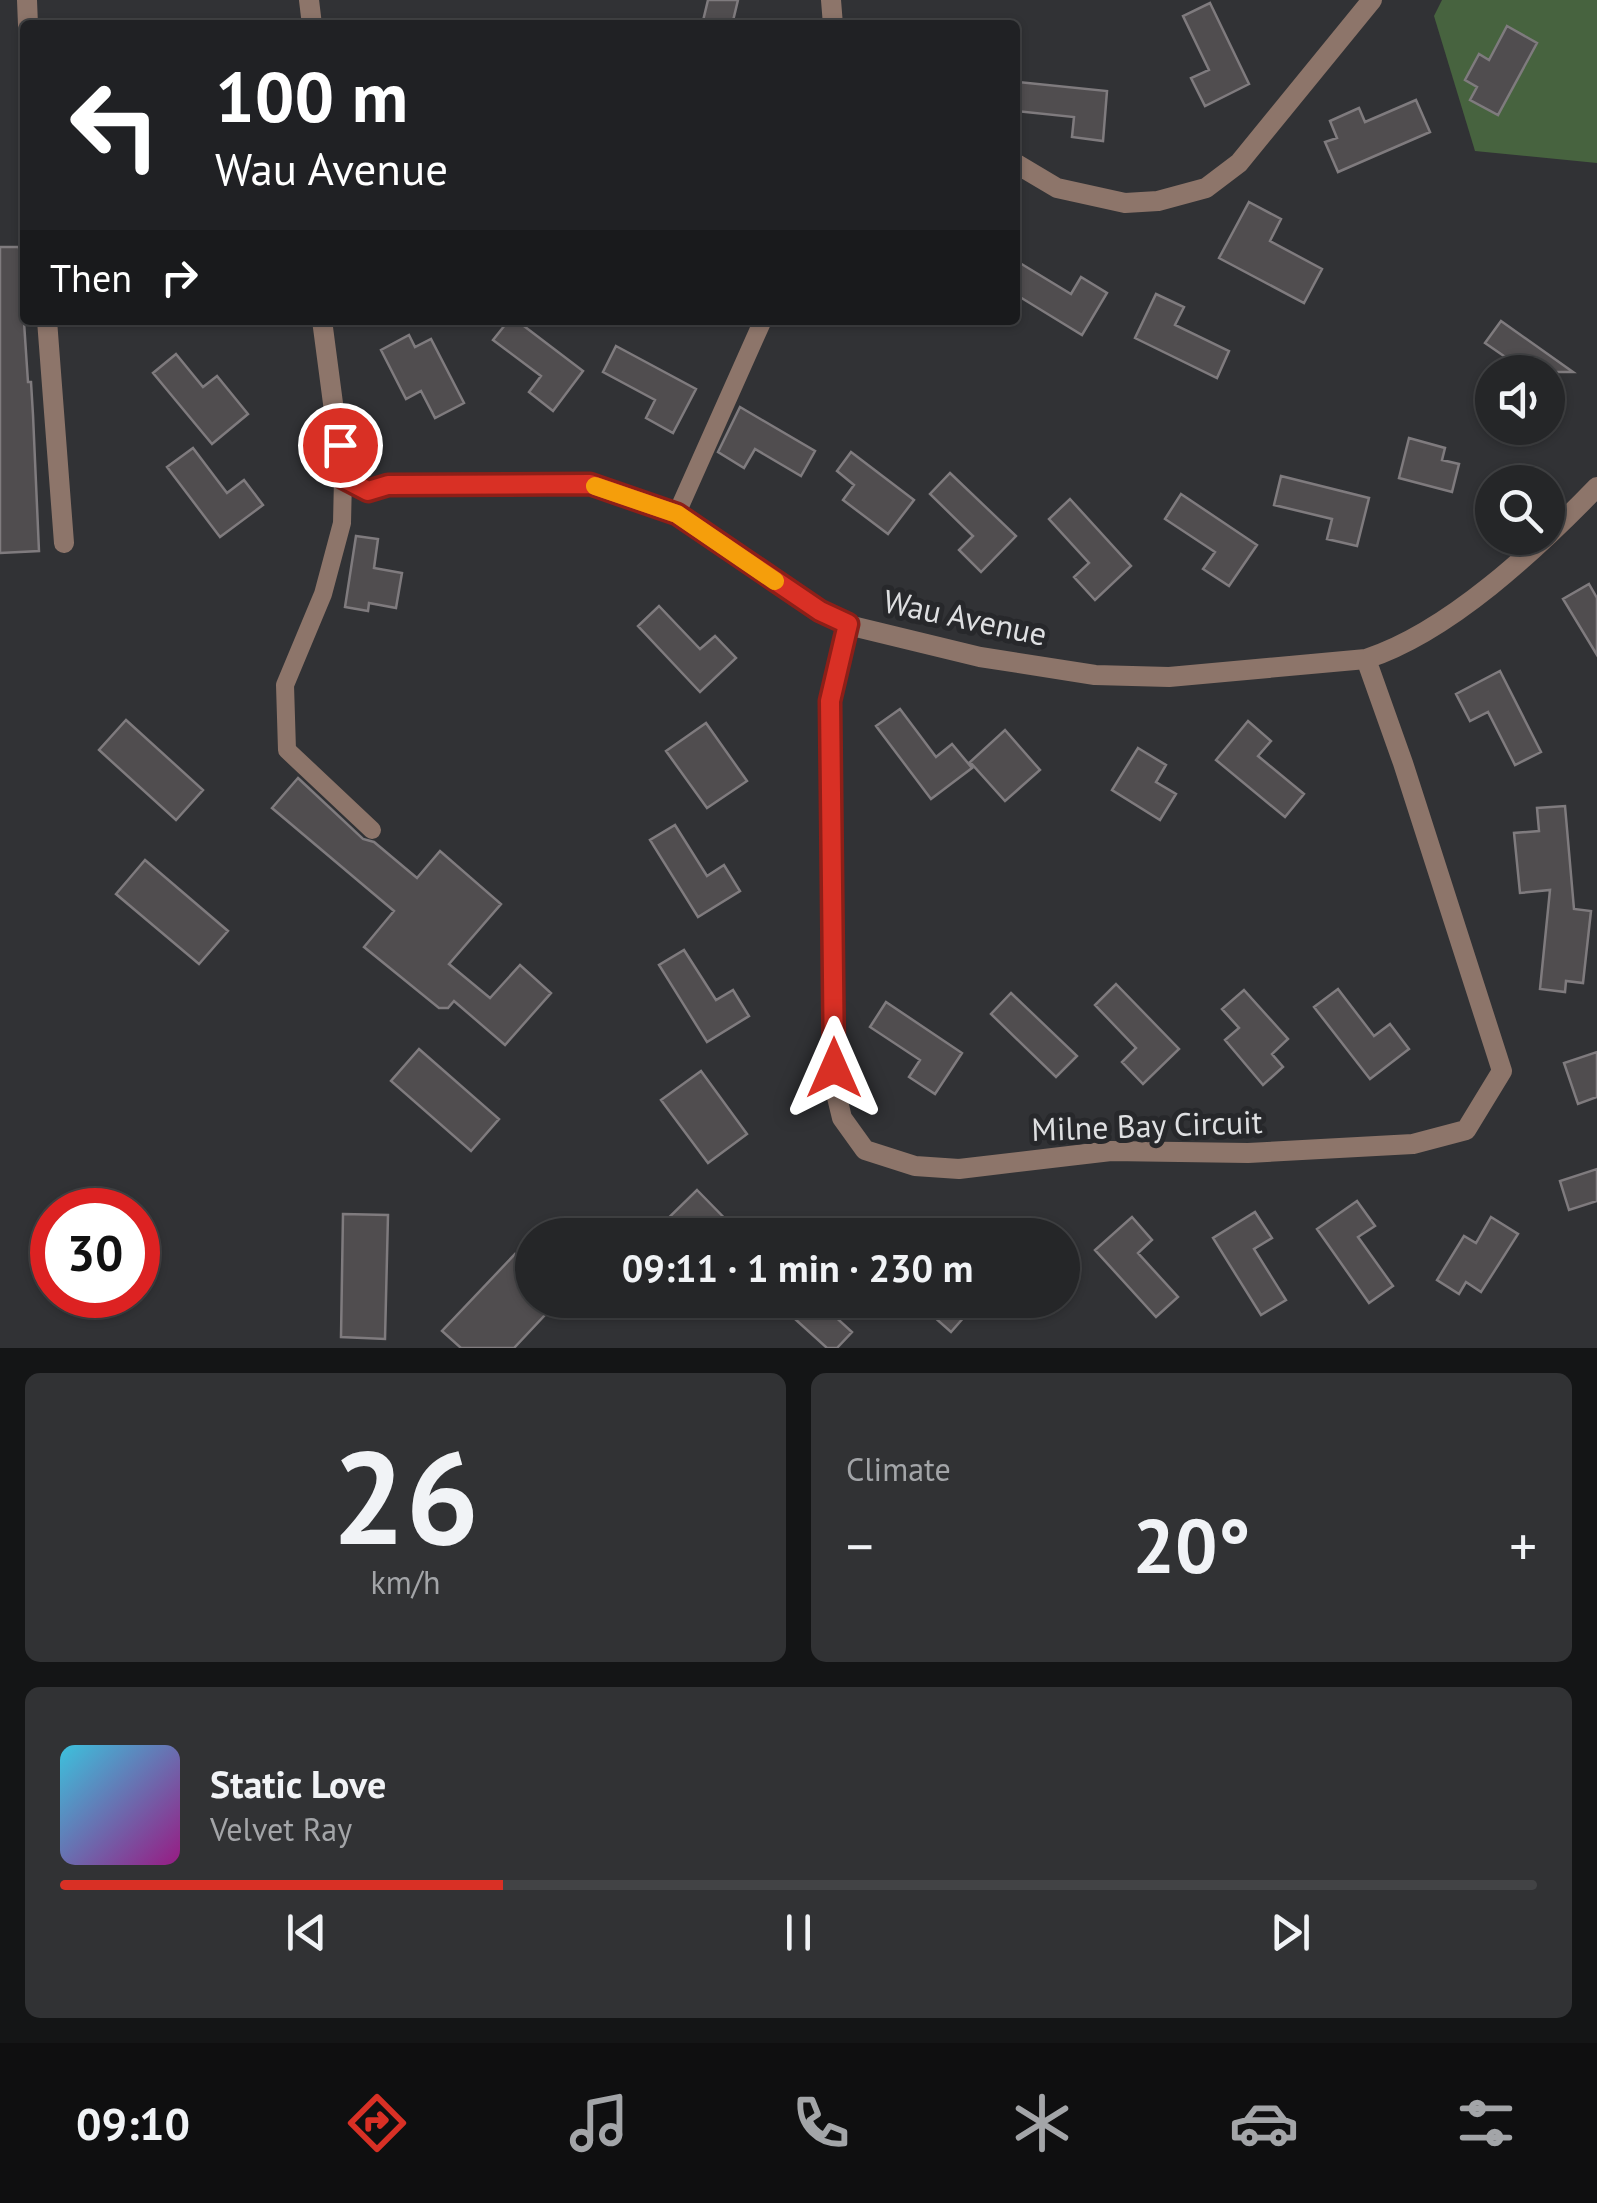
<!DOCTYPE html>
<meta charset="utf-8">
<style>
body{margin:0;font-family:"PT Sans",sans-serif;background:#313234;color:#f1f3f6;height:100vh;display:flex;flex-direction:column;font-size:38px;white-space:nowrap}
*{box-sizing:border-box;margin:0}
p{font-size:32px;color:#a3a5a8}
.icon{flex:none;width:55px;height:55px;fill:none;stroke:currentColor;stroke-width:2;stroke-linecap:round;stroke-linejoin:round}
.map{position:relative;height:1348px;overflow:hidden}
.details{display:flex;flex-direction:column;gap:25px;padding:25px;background:#141516;flex:1}
.details>*{flex:none}
.top-card{position:absolute;left:20px;top:20px;width:1000px;height:305px;border-radius:10px;box-shadow:0 2px 8px #0004,0 0 0 2px #424345;background:#202124;color:#fff;overflow:hidden}
.controls{position:absolute;left:1475px;top:355px;display:grid;gap:20px}
.controls a{display:grid;place-items:center;width:90px;height:90px;border-radius:50%;background:#252628;box-shadow:0 2px 8px #0004,0 0 0 2px #424345;font-size:50px}
.speed{position:absolute;left:30px;top:1188px;display:flex;gap:20px;font-size:50px;font-weight:700;text-align:center}
.speed>*{display:grid;place-content:center;width:130px;height:130px;border-radius:50%;background:#252628;box-shadow:0 2px 8px #0004,0 0 0 2px #424345;line-height:1}
.speed .limit{border:15px solid #d22;background:#fff;color:#111}
.pin{position:absolute;display:grid;place-items:center;width:85px;height:85px;color:#fff;margin:-42px;border:5px solid #fff;border-radius:50%;box-shadow:0 2px 10px #0007}
.me{position:absolute;width:110px;margin:-55px;rotate:0deg;stroke-linejoin:round;filter:drop-shadow(0 0 8px #0008)}
.turn{display:flex;align-items:center;gap:35px;height:210px;padding:0 30px;font-size:45px}
.turn .icon{width:130px;height:130px;stroke-width:2.5}
.turn b{display:block;font-size:70px;line-height:85px}
.then{display:flex;align-items:center;height:95px;padding:0 30px;background:#0003;gap:20px;font-size:38px}
.big{font-size:75px;font-weight:700;line-height:1.1}
.details .widget{flex:1;display:flex;flex-direction:column;justify-content:center;gap:15px;min-width:0;padding:0 35px;border-radius:15px;background:#313234}
.details .dial{align-items:center;gap:0}
.dial b{font-size:130px;line-height:1}
.song{display:flex;align-items:center;gap:30px}
.cover{width:120px;height:120px;border-radius:15px;background:linear-gradient(135deg,hsl(190 70% 55%),hsl(310 70% 35%))}
.played{height:10px;border-radius:5px;background:linear-gradient(90deg,#d93025 30%,#424345 30%)}
.keys{display:flex;justify-content:space-around;direction:ltr}
.heat{display:flex;justify-content:space-between;align-items:center;font-size:55px;direction:ltr}
.details .tiles{flex:1;display:grid;gap:25px;grid-template-columns:1fr 1fr}
.widget:last-child{grid-column:span 2}
.trip{position:absolute;left:515px;top:1218px;width:565px;height:100px;border-radius:50px;background:#252628;box-shadow:0 2px 8px #0004,0 0 0 2px #424345;font-weight:700;line-height:100px;text-align:center}
.tab-bar{display:flex;height:160px;justify-content:space-around;align-items:center;background:#0f0f10;color:#a3a5a8}
.tab-bar .icon{width:70px;height:70px}
.tab-bar .selected{color:#d93025}
.tab-bar b{font-size:45px;color:#f1f3f6}
.map>svg:first-child{display:block}
</style>
<div class="map">
<svg width="1597" height="1348" viewBox="0 0 1597 1348">
<rect width="100%" height="100%" fill="#313235"/>
<path fill="#47633f" d="M 1442,0 L 1597,0 L 1597,163 L 1475,151 L 1434,16 Z"/>
<path fill="#504d4f" stroke="#7f7b7e" stroke-width="2.5" d="M 708,0 L 738,0 L 732,25 L 702,25 Z
M 1210,3 L 1249,84 L 1205,106 L 1191,78 L 1209,70 L 1183,16 Z
M 1507,26 L 1537,43 L 1498,115 L 1470,100 L 1477,87 L 1465,80 L 1479,54 L 1489,60 Z
M 1018,82 L 1107,91 L 1103,141 L 1072,137 L 1074,117 L 1015,111 Z
M 1416,100 L 1430,132 L 1338,172 L 1325,142 L 1337,138 L 1330,121 L 1359,108 L 1365,122 Z
M 1249,202 L 1281,219 L 1270,241 L 1322,269 L 1304,303 L 1219,258 Z
M 0,247 L 19,247 L 28,382 L 31,382 L 33,415 L 39,551 L 0,553 Z
M 1015,260 L 1071,294 L 1081,277 L 1107,293 L 1082,335 L 1015,294 Z
M 1156,294 L 1184,307 L 1175,325 L 1229,351 L 1217,378 L 1135,338 Z
M 509,320 L 516,320 L 583,371 L 553,411 L 529,392 L 541,376 L 493,340 Z
M 1501,321 L 1573,372 L 1527,372 L 1485,343 Z
M 409,335 L 415,347 L 431,339 L 464,403 L 435,418 L 421,391 L 406,399 L 381,350 Z
M 616,346 L 696,389 L 673,433 L 646,418 L 655,400 L 603,372 Z
M 176,354 L 203,387 L 217,376 L 248,414 L 212,444 L 153,373 Z
M 740,407 L 815,451 L 801,476 L 755,449 L 744,468 L 718,452 Z
M 1409,438 L 1445,448 L 1442,460 L 1459,464 L 1452,492 L 1399,478 Z
M 193,448 L 227,493 L 244,480 L 263,505 L 220,537 L 167,467 Z
M 851,452 L 914,500 L 888,534 L 843,500 L 854,485 L 837,471 Z
M 950,473 L 1016,536 L 981,572 L 959,550 L 973,536 L 930,494 Z
M 1281,476 L 1369,498 L 1357,546 L 1327,539 L 1332,519 L 1274,505 Z
M 1181,494 L 1257,545 L 1229,586 L 1203,569 L 1215,552 L 1165,519 Z
M 1070,499 L 1131,566 L 1095,600 L 1074,577 L 1089,563 L 1049,519 Z
M 356,536 L 378,539 L 374,568 L 402,573 L 396,608 L 369,603 L 368,611 L 345,607 Z
M 1589,584 L 1597,598 L 1597,655 L 1563,599 Z
M 659,606 L 700,649 L 715,636 L 736,658 L 700,692 L 638,626 Z
M 1500,671 L 1541,752 L 1515,765 L 1488,712 L 1470,721 L 1456,694 Z
M 900,709 L 936,757 L 952,744 L 972,768 L 931,799 L 876,726 Z
M 126,720 L 203,790 L 176,820 L 99,750 Z
M 1248,721 L 1271,741 L 1258,756 L 1304,794 L 1285,817 L 1216,760 Z
M 706,723 L 747,781 L 707,808 L 666,751 Z
M 1005,730 L 1040,770 L 1005,801 L 970,762 Z
M 1138,748 L 1166,765 L 1156,782 L 1176,794 L 1160,820 L 1112,790 Z
M 298,778 L 363,839 L 374,842 L 417,878 L 440,851 L 501,904 L 449,964 L 490,998 L 520,965 L 551,993 L 505,1045 L 454,1001 L 448,1008 L 439,1008 L 364,947 L 394,911 L 272,808 Z
M 1565,806 L 1574,909 L 1591,911 L 1583,983 L 1566,981 L 1565,992 L 1540,989 L 1550,890 L 1520,893 L 1514,833 L 1539,831 L 1537,808 Z
M 675,825 L 707,876 L 724,865 L 740,891 L 698,917 L 650,840 Z
M 145,860 L 228,931 L 199,964 L 116,894 Z
M 684,950 L 716,1000 L 733,990 L 749,1016 L 707,1042 L 659,965 Z
M 1116,984 L 1179,1049 L 1143,1084 L 1122,1062 L 1136,1048 L 1095,1005 Z
M 1338,989 L 1374,1036 L 1390,1024 L 1409,1049 L 1370,1079 L 1314,1007 Z
M 1244,990 L 1288,1039 L 1272,1054 L 1283,1067 L 1263,1085 L 1225,1040 L 1239,1028 L 1222,1009 Z
M 1011,993 L 1077,1056 L 1056,1077 L 991,1014 Z
M 886,1002 L 962,1053 L 935,1094 L 909,1077 L 920,1060 L 870,1027 Z
M 419,1049 L 499,1119 L 471,1151 L 391,1081 Z
M 1597,1052 L 1597,1097 L 1578,1104 L 1564,1063 Z
M 701,1071 L 747,1134 L 708,1163 L 661,1100 Z
M 1597,1169 L 1597,1201 L 1569,1210 L 1560,1181 Z
M 697,1190 L 741,1235 L 651,1235 Z
M 1357,1201 L 1375,1226 L 1358,1237 L 1393,1286 L 1369,1303 L 1317,1229 Z
M 1255,1212 L 1272,1238 L 1254,1249 L 1286,1300 L 1261,1315 L 1213,1238 Z
M 343,1214 L 388,1215 L 385,1339 L 341,1337 Z
M 1132,1217 L 1152,1240 L 1138,1253 L 1178,1297 L 1156,1317 L 1095,1250 Z
M 1491,1217 L 1518,1234 L 1481,1292 L 1466,1282 L 1459,1294 L 1437,1280 L 1464,1236 L 1476,1243 Z
M 515,1254 L 532,1270 L 532,1300 L 559,1300 L 514,1348 L 461,1348 L 442,1331 Z
M 774,1300 L 817,1300 L 852,1332 L 837,1348 L 827,1348 Z
M 915,1300 L 979,1300 L 951,1332 Z"/>
<g fill="none" stroke-linecap="round" stroke-linejoin="round">
<path stroke="#8d756a" stroke-width="18" d="M 343,479 L 342,523 L 323,594 L 285,685 L 287,750 L 372,830
M 677,513 L 763,320"/>
<path stroke="#8d756a" stroke-width="20" d="M 27,0 L 28,25
M 309,0 L 312,25
M 831,0 L 833,25
M 1015,163 L 1057,188 L 1125,203 L 1158,201 L 1206,188 L 1239,163 L 1372,0
M 47,320 L 64,543
M 322,320 L 343,479 L 368,491 L 388,485 L 590,484 L 677,513 L 820,611 L 848,625 L 980,657 L 1095,675 L 1169,677 L 1366,659 C 1449,632 1537,549 1597,487
M 848,625 L 830,701 L 834,1085 L 842,1118 L 865,1150 L 915,1166 L 959,1169 L 1111,1151 L 1248,1153 L 1413,1144 L 1466,1130 L 1502,1071 L 1403,763 L 1366,659"/>
</g>
<g fill="none" stroke-linecap="round" stroke-linejoin="round">
<g stroke="#8d1f18" stroke-width="25">
<path id="route" d="M 340,445 L 343,478 L 368,491 L 388,485 L 590,484 L 677,514 L 820,611 L 848,624 L 830,701 L 834,1068"/>
</g>
<use href="#route" stroke="#d93025" stroke-width="18"/>
<path stroke="#f59e0b" stroke-width="18" d="M 595,486 L 677,514 L 775,581"/>
</g>
<g text-anchor="middle" stroke-width="10" stroke-linejoin="round" paint-order="stroke">
<g font-size="32" fill="#dedfe1" stroke="#27282b">
<text transform="translate(965 618) rotate(12)" y="11">Wau Avenue</text>
<text transform="translate(1147 1126) rotate(-2)" y="11">Milne Bay Circuit</text>
</g>
</g>
</svg>
<div class="controls">
<a><svg class="icon" aria-label="sound" viewBox="0 0 24 24"><path d="M4 9h4l5-4v14l-5-4H4zM17 9q2 3 0 6"/></svg></a>
<a><svg class="icon" aria-label="search" viewBox="0 0 24 24"><circle cx="10" cy="10" r="6"/><path d="M15 15l6 6"/></svg></a>
</div>
<div class="speed"><div class="limit">30</div></div>
<div class="pin" style="left:340px;top:445px;background:#d93025"><svg class="icon" aria-label="arrive" viewBox="0 0 24 24"><path d="M6 21V4h12l-3 4 3 4H6"/></svg></div>
<svg class="me" style="left:834px;top:1068px" viewBox="-20 -20 40 40"><path d="M0-17L14 15 0 8-14 15z" fill="#d93025" stroke="#fff" stroke-width="4"/></svg>
<div class="trip">09:11 · 1 min · 230 m</div>
<div class="top-card">
<div class="turn"><svg class="icon" aria-label="left" viewBox="0 0 24 24"><path d="M17 20v-9H6M10 6l-5 5 5 5"/></svg><div><b>100 m</b>Wau Avenue</div></div>
<div class="then">Then<svg class="icon" aria-label="right" viewBox="0 0 24 24"><path d="M7 20v-9h11M14 6l5 5-5 5"/></svg></div>
</div>
</div>
<section class="details">
<div class="tiles">
<div class="widget dial"><b>26</b><p>km/h</p></div>
<div class="widget"><p>Climate</p>
<div class="heat"><a>−</a><b class="big">20°</b><a>+</a></div>
</div>
<div class="widget">
<div class="song"><i class="cover"></i><div><b>Static Love</b><p>Velvet Ray</p></div></div>
<div class="played"></div>
<div class="keys"><svg class="icon" aria-label="previous" viewBox="0 0 24 24"><path d="M18 5L8 12l10 7zM5 5v14"/></svg><svg class="icon" aria-label="pause" viewBox="0 0 24 24"><path d="M8 5v14M16 5v14"/></svg><svg class="icon" aria-label="next" viewBox="0 0 24 24"><path d="M6 5l10 7-10 7zM19 5v14"/></svg></div>
</div>
</div>
</section>
<nav class="tab-bar">
<b>09:10</b>
<svg class="icon selected" aria-label="directions" viewBox="0 0 24 24"><path d="M12 3l9 9-9 9-9-9zM9 14v-3h6M13 9l2 2-2 2"/></svg>
<svg class="icon" aria-label="music" viewBox="0 0 24 24"><path d="M9 18V5l10-2v13"/><circle cx="6" cy="18" r="3"/><circle cx="16" cy="16" r="3"/></svg>
<svg class="icon" aria-label="phone" viewBox="0 0 24 24"><path d="M5 4h4l2 5-3 2q2 4 5 5l2-3 5 2v4C11 20 4 13 5 4z"/></svg>
<svg class="icon" aria-label="climate" viewBox="0 0 24 24"><path d="M12 3v18M4 7l16 10M4 17L20 7"/></svg>
<svg class="icon" aria-label="car" viewBox="0 0 24 24"><path d="M5 17H2v-5l4-1 3-4h7l3 4 3 1v5h-3M9 17h6M6 11h13"/><circle cx="7" cy="17" r="2"/><circle cx="17" cy="17" r="2"/></svg>
<svg class="icon" aria-label="filters" viewBox="0 0 24 24"><path d="M4 7h16M4 17h16"/><circle cx="9" cy="7" r="2"/><circle cx="15" cy="17" r="2"/></svg>
</nav>
